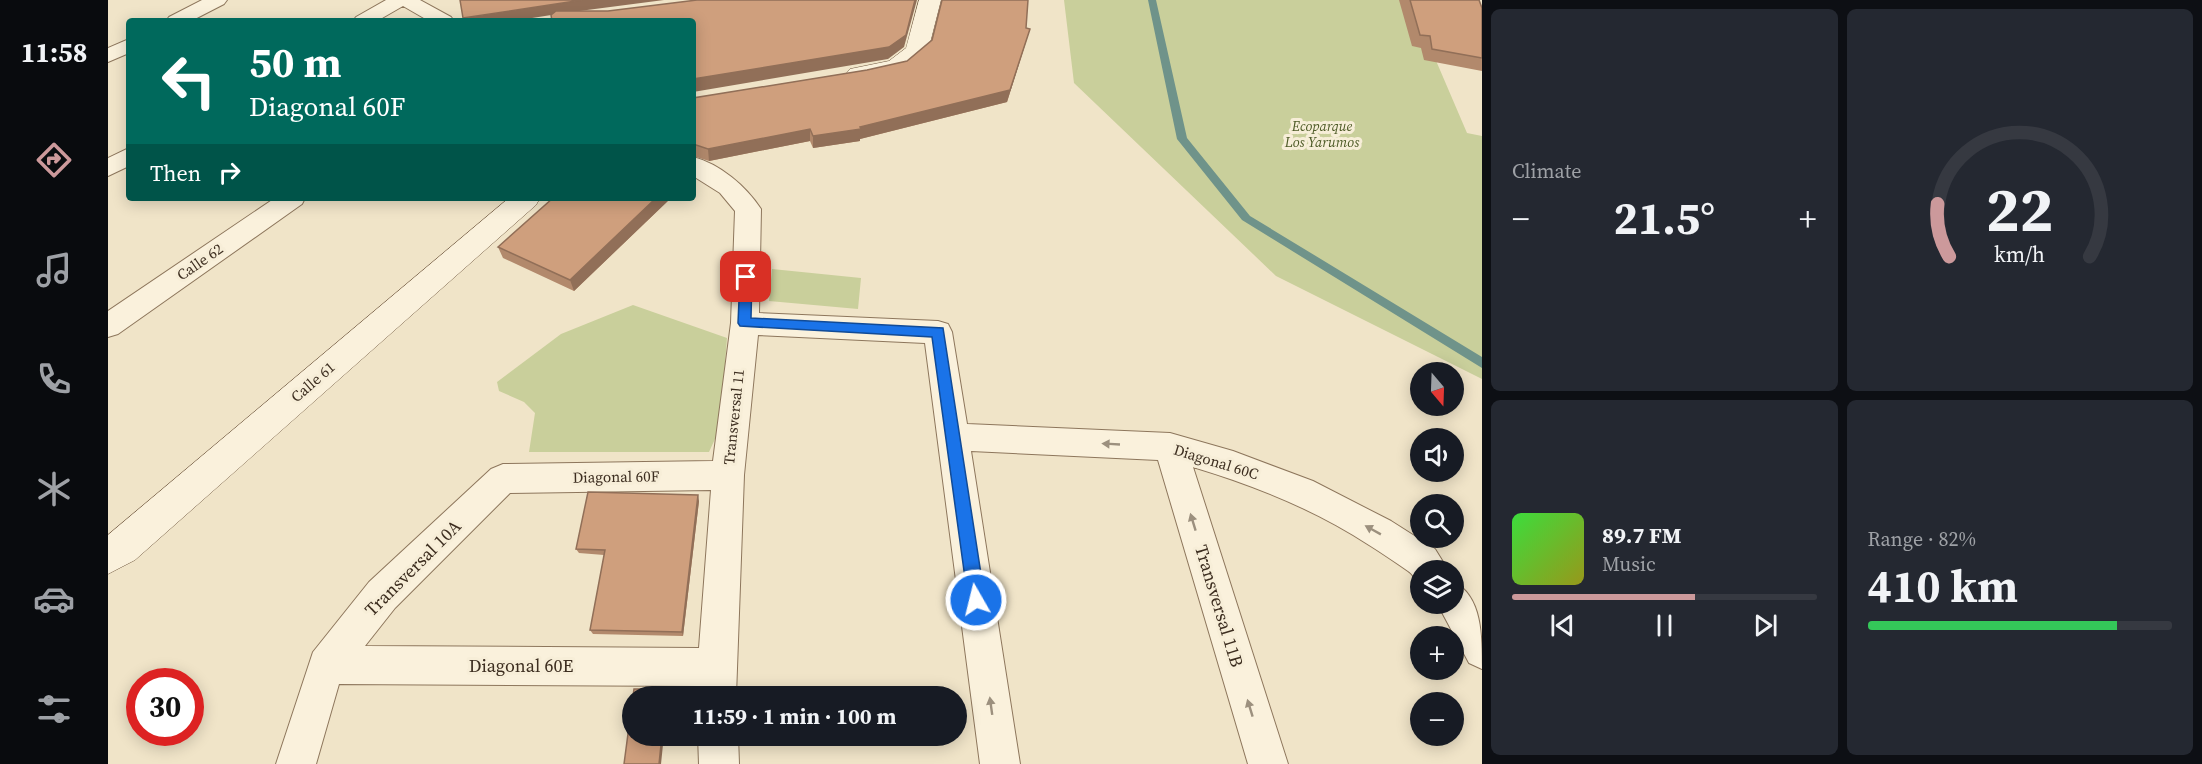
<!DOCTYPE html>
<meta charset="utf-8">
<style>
body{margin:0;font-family:"Source Serif 4",serif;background:#242831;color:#f1f3f6;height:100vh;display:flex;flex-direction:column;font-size:22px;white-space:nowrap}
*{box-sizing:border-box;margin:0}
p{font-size:20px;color:#9ea1a6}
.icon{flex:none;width:33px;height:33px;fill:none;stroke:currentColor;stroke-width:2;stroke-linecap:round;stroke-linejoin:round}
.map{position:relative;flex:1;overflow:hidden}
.sheet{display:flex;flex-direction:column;gap:9px;padding:9px;background:#0d0f14;width:720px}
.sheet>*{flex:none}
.hud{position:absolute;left:18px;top:18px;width:570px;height:183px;border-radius:6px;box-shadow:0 3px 15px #0003;background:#00695c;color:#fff;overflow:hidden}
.needle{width:39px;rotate:161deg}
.buttons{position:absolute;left:1302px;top:362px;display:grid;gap:12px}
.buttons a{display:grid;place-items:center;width:54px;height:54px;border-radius:50%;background:#171b24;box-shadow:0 3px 15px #0003;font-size:30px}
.speed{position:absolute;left:18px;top:668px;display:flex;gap:12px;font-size:30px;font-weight:700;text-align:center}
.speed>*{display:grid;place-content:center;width:78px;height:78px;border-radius:50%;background:#171b24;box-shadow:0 3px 15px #0003;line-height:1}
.speed .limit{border:9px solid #d22;background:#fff;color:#111}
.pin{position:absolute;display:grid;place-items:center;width:51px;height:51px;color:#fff;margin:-26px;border-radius:12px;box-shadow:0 3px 9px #0006}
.me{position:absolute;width:66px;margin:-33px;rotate:352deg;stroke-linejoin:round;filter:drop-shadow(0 0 4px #0008)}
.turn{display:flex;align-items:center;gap:21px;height:126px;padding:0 24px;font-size:27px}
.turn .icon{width:78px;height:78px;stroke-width:2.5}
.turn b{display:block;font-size:42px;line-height:51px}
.then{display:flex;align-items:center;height:57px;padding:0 24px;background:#0003;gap:12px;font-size:22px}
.big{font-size:45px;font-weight:700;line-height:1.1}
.sheet .widget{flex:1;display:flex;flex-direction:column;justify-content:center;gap:9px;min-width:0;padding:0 21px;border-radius:9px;background:#242831}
.sheet .dial{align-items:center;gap:0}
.dial svg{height:156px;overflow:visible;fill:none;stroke:#363941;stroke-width:7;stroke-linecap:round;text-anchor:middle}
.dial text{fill:#f1f3f6;stroke:none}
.song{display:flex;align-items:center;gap:18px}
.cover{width:72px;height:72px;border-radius:9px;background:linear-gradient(135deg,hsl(120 70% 55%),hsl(60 70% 35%))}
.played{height:6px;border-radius:3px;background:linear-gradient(90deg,#cc999b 60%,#363941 60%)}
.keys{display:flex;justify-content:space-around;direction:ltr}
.heat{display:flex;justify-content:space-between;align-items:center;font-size:33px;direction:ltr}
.charge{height:9px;border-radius:4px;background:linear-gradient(90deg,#34c759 82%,#363941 0)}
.sheet .tiles{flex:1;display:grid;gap:9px;grid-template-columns:repeat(2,1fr)}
.trip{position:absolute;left:514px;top:686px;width:345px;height:60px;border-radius:30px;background:#171b24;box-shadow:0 3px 15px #0003;font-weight:700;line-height:60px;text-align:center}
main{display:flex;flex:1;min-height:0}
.tabs{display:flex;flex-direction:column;width:108px;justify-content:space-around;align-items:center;background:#090b0e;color:#9ea1a6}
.tabs .icon{width:42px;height:42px}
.tabs .active{color:#cc999b}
.tabs b{font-size:27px;color:#f1f3f6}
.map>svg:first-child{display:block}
</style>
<main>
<nav class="tabs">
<b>11:58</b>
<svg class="icon active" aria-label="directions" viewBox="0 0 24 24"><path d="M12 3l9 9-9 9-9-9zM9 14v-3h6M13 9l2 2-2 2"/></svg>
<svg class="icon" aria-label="music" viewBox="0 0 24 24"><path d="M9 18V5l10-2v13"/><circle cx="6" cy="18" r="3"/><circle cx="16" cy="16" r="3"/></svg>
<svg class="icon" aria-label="phone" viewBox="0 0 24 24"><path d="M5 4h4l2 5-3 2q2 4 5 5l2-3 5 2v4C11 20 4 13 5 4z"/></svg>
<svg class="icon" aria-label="climate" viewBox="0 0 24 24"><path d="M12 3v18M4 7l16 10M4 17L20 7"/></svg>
<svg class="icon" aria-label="car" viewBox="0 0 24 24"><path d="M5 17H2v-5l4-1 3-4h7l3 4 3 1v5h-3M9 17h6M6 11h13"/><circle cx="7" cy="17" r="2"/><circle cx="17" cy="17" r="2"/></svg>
<svg class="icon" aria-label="filters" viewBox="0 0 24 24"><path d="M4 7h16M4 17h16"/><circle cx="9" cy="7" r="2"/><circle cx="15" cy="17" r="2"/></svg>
</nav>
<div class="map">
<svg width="1374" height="764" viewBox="0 0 1374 764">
<rect width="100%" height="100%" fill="#f0e4c8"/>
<path fill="#c9cf9b" d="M 956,0 L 1302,0 L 1359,133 L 1374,136 L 1374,379 L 1168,276 L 966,83 Z
M 664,269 L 753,278 L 750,309 L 661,301 Z
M 525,305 L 619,338 L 612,428 L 601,452 L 421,452 L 427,413 L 416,402 L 391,391 L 389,382 L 453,334 Z"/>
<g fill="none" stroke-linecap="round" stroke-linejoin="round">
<path fill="#6f938a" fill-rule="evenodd" d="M 1040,0 L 1048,0 L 1079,138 L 1142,216 L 1374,357 L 1374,368 L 1134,220 L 1069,139 Z"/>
<g stroke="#8d765c" stroke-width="2">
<path id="street" d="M 94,0 L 119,0 L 116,4 L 83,21 L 58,21 L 61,17 Z
M 278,0 L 312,0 L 343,17 L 346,21 L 321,21 L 295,6 L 269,21 L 245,21 L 248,17 Z
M 21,39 L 21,53 L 0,62 L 0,48 Z
M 21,148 L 21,166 L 0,176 L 0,158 Z
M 585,157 C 612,164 638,186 653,209 L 651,313 L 830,321 L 840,324 L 844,332 L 859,424 L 1062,433 L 1125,451 L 1205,481 L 1283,521 L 1327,549 L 1340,570 L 1312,570 L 1312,583 C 1307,580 1305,574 1300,571 C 1287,562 1274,553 1261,545 C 1208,510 1145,485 1085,467 L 1180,764 L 1140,764 L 1050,460 L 863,451 L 912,764 L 872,764 L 817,343 L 650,335 L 636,475 L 628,696 L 590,696 L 590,686 L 231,684 L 208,764 L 168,764 L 205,652 L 261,582 L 383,469 L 395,464 L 605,461 L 623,323 L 627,211 L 612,193 L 585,176 ZM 603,490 L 591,648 L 257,646 L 287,608 L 402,493 Z
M 167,198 L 197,198 L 194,204 L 10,334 L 0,337 L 0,311 Z
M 1346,582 C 1374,597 1374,635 1374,669 L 1361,663 L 1329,603 L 1346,603 Z
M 590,735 L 630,735 L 631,764 L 591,764 Z"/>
</g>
<g stroke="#6f573f" stroke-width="1">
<path id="secondary" d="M 811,0 L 833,0 L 820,51 C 807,71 764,85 742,79 L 738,74 L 742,69 L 781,61 L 798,48 Z
M 401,198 L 432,198 L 428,205 L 27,560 L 0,574 L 0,535 Z"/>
</g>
<use href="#street" fill="#faf1dc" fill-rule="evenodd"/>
<use href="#secondary" fill="#faf1dc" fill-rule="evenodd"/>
</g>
<path fill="#b2896c" d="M 1291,0 L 1371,0 L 1374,8 L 1374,71 L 1316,60 L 1313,48 L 1304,46 Z
M 918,28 L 922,29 L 899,102 L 752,139 L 752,141 L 705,148 L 702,141 L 601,161 L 585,156 L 585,98 L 759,70 L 799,61 Z
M 445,198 L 563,198 L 466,291 L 395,258 L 390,247 Z
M 591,501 L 575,636 L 485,634 L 482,630 L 496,555 L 471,553 L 468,549 Z"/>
<path fill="#916f58" d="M 474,0 L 556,0 L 456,13 L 405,21 L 356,21 L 355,18 Z
M 807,0 L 809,0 L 796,47 L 780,59 L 585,92 L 585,79 Z
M 922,29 L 899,102 L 752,139 L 752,141 L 705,148 L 705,136 L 752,127 Z
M 702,129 L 702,141 L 601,161 L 600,149 Z
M 548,198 L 563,198 L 466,291 L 462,280 Z
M 590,495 L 591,501 L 575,636 L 574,632 Z
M 554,735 L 556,735 L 553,764 L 551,764 Z"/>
<path fill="#cf9f7d" stroke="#916f58" stroke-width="1.5" d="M 352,0 L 474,0 L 355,18 Z
M 589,0 L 807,0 L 798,35 L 781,47 L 585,79 L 585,21 L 444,21 L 443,15 L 448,11 L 500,11 Z
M 834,0 L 920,0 L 918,28 L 922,29 L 902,90 L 752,127 L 753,129 L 705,136 L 702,129 L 600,149 L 585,144 L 585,98 L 759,70 L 799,61 L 824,40 Z
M 1302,0 L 1371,0 L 1374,8 L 1374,58 L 1324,49 L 1322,36 L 1312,35 Z
M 445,198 L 548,198 L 462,280 L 390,247 Z
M 480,492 L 590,495 L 574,632 L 482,630 L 497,550 L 468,549 Z
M 526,689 L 559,689 L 559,696 L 525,696 Z
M 525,696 L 525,735 L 554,735 L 551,764 L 516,764 Z"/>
<defs><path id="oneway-solid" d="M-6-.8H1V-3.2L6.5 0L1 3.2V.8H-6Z" transform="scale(1.5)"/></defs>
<g fill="#9c907e">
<use href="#oneway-solid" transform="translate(1003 444) rotate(-177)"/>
<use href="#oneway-solid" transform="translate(1085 522) rotate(-107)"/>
<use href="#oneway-solid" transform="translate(1265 530) rotate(-151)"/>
<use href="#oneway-solid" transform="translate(883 706) rotate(-98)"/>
<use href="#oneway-solid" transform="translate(1142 708) rotate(-107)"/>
</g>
<path fill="#1a73e8" stroke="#114b97" stroke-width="1.5" d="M 638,273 L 644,277 L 643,318 L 835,328 L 877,600 L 874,606 L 868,609 L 863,606 L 860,600 L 824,337 L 632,326 L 630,323 L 632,277 Z"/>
<g text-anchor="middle" stroke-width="6" stroke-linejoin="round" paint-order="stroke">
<g font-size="14" font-style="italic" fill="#4d5a26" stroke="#f7eed8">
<text x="1214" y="131">Ecoparque<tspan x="1214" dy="16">Los Yarumos</tspan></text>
</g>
<g font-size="15" fill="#3d2e20" stroke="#f7eed8">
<text transform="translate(92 262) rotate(-35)" y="5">Calle 62</text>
<text transform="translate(205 382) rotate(-41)" y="5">Calle 61</text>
<text transform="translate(626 417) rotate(-84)" y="5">Transversal 11</text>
<text transform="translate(1108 462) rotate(17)" y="5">Diagonal 60C</text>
<text transform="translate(508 477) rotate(-1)" y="5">Diagonal 60F</text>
</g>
<g font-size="18" fill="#3d2e20" stroke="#f7eed8">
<text transform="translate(305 568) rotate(-45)" y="6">Transversal 10A</text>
<text transform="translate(1111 606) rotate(73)" y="6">Transversal 11B</text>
<text x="413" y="672">Diagonal 60E</text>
</g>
</g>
</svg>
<div class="buttons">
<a><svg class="needle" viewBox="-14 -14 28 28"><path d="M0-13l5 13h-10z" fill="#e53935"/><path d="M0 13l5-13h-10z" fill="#9ea1a6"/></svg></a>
<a><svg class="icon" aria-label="sound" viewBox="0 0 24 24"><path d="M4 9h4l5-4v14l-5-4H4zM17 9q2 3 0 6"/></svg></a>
<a><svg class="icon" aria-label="search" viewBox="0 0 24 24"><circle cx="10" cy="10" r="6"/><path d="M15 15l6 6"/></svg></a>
<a><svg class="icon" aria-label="layers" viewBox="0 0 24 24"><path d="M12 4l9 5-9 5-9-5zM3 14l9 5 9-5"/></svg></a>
<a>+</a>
<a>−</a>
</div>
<div class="speed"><div class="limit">30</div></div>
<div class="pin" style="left:638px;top:277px;background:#d93025"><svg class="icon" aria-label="arrive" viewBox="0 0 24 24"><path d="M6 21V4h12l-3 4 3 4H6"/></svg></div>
<svg class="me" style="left:868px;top:600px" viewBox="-20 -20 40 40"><circle r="17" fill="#1a73e8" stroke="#fff" stroke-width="3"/><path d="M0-11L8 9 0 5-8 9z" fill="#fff"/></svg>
<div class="trip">11:59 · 1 min · 100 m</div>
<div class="hud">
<div class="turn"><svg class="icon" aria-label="left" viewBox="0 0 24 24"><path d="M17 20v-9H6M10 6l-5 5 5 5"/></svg><div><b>50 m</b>Diagonal 60F</div></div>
<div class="then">Then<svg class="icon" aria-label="right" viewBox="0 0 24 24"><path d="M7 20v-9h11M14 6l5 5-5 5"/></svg></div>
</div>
</div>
<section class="sheet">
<div class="tiles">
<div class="widget"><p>Climate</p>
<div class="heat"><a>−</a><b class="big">21.5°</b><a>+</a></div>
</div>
<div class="widget dial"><svg viewBox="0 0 100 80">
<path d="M14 69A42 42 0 1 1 86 69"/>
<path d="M14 69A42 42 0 0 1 8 42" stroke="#cc999b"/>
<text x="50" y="56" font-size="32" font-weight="700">22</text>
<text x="50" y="72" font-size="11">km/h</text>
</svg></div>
<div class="widget">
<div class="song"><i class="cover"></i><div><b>89.7 FM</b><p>Music</p></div></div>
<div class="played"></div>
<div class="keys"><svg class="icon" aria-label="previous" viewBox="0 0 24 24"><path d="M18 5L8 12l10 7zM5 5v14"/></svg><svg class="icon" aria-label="pause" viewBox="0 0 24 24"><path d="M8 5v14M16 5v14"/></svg><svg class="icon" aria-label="next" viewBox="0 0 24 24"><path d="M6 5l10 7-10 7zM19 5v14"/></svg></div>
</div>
<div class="widget"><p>Range · 82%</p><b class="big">410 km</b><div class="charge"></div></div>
</div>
</section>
</main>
